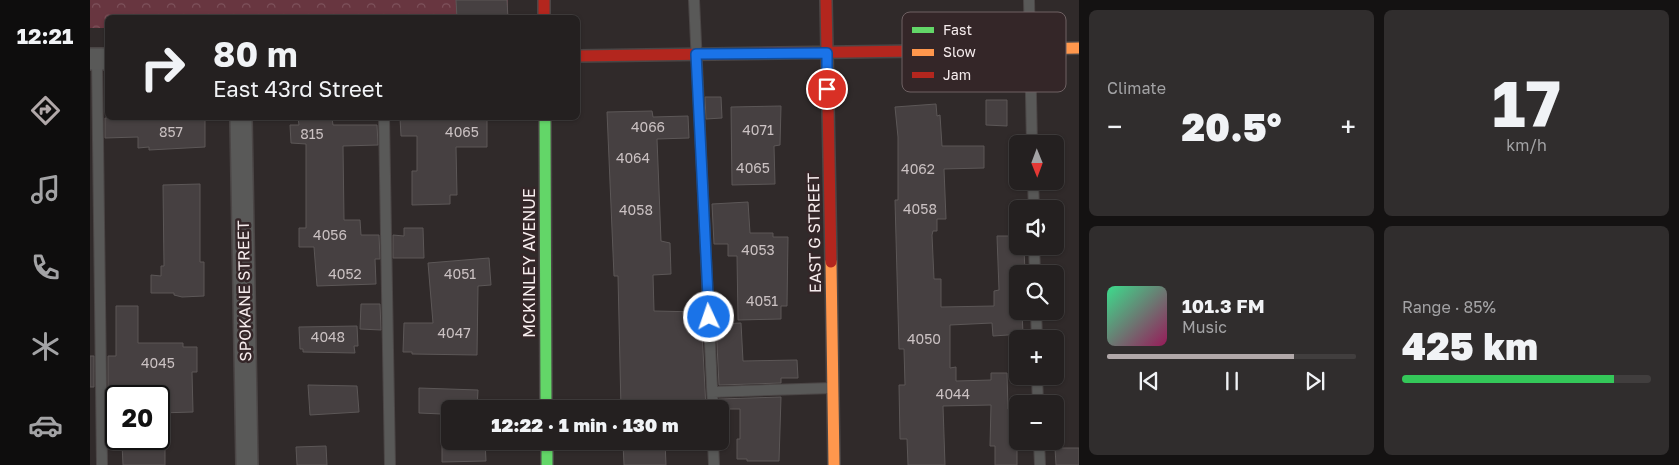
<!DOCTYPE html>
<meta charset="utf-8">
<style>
body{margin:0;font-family:"Golos Text",sans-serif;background:#302d2d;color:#f1f3f6;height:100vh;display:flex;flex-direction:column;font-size:19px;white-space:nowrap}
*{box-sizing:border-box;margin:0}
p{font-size:16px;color:#a3a3a5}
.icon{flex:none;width:28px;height:28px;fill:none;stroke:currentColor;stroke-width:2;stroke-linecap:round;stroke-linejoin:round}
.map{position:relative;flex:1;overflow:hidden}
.details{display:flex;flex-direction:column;gap:10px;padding:10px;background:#141212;width:600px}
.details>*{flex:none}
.guide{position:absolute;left:15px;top:15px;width:475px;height:105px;border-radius:8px;box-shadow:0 1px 4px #0004,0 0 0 1px #413e3e;background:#242020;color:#f1f3f6;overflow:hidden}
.needle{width:32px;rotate:179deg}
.fabs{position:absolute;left:919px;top:135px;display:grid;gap:10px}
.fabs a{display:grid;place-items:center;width:55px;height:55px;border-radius:8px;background:#242020;box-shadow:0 1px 4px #0004,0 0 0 1px #413e3e;font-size:25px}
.speed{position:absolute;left:15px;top:385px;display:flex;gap:10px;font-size:25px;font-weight:700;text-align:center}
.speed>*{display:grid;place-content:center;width:65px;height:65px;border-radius:50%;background:#242020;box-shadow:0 1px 4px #0004,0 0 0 1px #413e3e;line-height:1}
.speed .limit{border:2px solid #111;border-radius:8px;background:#fff;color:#111}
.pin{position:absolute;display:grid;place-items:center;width:42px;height:42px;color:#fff;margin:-21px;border:2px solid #fff;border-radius:50%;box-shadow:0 1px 5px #0007}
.me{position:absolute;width:55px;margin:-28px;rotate:357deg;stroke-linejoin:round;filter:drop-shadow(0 0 4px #0008)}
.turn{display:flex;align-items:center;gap:18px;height:105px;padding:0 25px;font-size:22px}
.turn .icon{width:65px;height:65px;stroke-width:2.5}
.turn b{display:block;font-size:35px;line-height:42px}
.big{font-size:38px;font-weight:800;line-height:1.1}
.details .widget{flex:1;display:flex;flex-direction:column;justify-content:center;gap:8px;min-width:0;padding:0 18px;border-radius:8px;background:#302d2d}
.details .dial{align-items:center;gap:0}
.dial b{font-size:65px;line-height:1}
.song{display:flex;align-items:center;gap:15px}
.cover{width:60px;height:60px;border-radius:8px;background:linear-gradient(135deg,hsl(150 70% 55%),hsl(330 70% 35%))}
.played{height:5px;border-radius:2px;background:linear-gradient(90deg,#b1a8a9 75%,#413e3e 75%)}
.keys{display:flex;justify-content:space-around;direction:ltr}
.heat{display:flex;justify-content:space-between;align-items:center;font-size:28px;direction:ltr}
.charge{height:8px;border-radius:4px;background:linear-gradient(90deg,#34c759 85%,#413e3e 0)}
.details .tiles{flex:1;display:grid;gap:10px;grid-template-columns:repeat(2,1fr)}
.trip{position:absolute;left:351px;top:400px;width:288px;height:50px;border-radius:8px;background:#242020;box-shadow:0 1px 4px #0004,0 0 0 1px #413e3e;font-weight:800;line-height:50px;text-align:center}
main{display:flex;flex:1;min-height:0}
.dock{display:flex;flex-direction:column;width:90px;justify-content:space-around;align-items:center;background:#0e0d0d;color:#a3a3a5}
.dock .icon{width:35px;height:35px}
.dock .current{color:#b1a8a9}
.dock b{font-size:22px;color:#f1f3f6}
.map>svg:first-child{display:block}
</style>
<main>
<nav class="dock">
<b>12:21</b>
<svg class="icon current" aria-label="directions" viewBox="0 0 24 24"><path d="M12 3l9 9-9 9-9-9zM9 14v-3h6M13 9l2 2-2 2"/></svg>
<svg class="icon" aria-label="music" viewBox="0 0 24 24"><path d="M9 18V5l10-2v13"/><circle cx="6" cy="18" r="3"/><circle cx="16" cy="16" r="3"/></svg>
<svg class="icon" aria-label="phone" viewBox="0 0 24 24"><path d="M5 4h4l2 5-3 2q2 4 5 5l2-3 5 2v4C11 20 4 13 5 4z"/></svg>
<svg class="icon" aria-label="climate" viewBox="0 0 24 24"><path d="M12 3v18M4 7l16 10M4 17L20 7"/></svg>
<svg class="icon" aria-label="car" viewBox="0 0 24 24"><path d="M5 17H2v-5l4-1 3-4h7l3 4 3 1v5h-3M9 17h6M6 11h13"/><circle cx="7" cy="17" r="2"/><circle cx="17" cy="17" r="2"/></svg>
</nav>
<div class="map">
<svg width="989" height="465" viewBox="0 0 989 465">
<defs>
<pattern id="park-crowns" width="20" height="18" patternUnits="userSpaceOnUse" patternTransform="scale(1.25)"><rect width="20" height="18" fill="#683640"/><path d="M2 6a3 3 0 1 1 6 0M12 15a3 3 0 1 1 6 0" fill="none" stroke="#7e535c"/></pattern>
</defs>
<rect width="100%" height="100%" fill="#302a2a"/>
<path fill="url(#park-crowns)" d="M 0,0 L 418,0 L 418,17 L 18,18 L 17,28 L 0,28 Z"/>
<path fill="#464041" stroke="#5c5757" d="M 366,0 L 417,0 L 418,18 L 367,18 Z
M 615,97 L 631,97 L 632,118 L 616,119 Z
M 896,100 L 917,100 L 917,126 L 896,125 Z
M 846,104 L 847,116 L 850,115 L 852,146 L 894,146 L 894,168 L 854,169 L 856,219 L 847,219 L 847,231 L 843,231 L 842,235 L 844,279 L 851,279 L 851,307 L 904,306 L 904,291 L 909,290 L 907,236 L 928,236 L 928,249 L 934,249 L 935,272 L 928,274 L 928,311 L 932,311 L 933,334 L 903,336 L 902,323 L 860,325 L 860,368 L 866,367 L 866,381 L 901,380 L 901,373 L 917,373 L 918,409 L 927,409 L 927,465 L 905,465 L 905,446 L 900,446 L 901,405 L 853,406 L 855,465 L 818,465 L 817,439 L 810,439 L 809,385 L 815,385 L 814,349 L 809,349 L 805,200 L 808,200 L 808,137 L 805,107 Z
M 691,106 L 690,145 L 684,146 L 685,184 L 642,185 L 641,107 Z
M 562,111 L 563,117 L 598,116 L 599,138 L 567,139 L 571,241 L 580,243 L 581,274 L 563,275 L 564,311 L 611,312 L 616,409 L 531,409 L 528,276 L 524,276 L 517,112 Z
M 15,118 L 115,118 L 115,147 L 59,150 L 59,147 L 48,148 L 48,137 L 15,138 Z
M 208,118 L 242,118 L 243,125 L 287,125 L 288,145 L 253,146 L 254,220 L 270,220 L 271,235 L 289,235 L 290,259 L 285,259 L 286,284 L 227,286 L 224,247 L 209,247 L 209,228 L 216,228 L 216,144 L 201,143 L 200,125 L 209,125 Z
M 310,118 L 397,118 L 397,147 L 366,147 L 367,195 L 360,195 L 360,204 L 322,205 L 322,171 L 327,171 L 327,136 L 311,136 Z
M 110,184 L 110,262 L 114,262 L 114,296 L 92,297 L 84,295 L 84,293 L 61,293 L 61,275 L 71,276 L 71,266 L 74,266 L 73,185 Z
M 658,202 L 660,233 L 683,233 L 683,237 L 698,237 L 697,306 L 691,306 L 691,319 L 648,320 L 647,256 L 638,256 L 638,244 L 624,244 L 622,204 Z
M 314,228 L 333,228 L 334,258 L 303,258 L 303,235 L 314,236 Z
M 399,258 L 401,285 L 388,286 L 387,355 L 322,354 L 322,352 L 313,352 L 314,323 L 343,323 L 338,263 Z
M 271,304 L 290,304 L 291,330 L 270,329 Z
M 26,306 L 48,306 L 48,343 L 93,343 L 93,347 L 107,347 L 107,372 L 102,372 L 103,412 L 69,413 L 69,396 L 26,395 L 26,388 L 18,388 L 18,356 L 26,356 Z
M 651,323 L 653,361 L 707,360 L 708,378 L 691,378 L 691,383 L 629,385 L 626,324 Z
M 267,326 L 268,346 L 264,346 L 265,353 L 213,352 L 213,349 L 210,349 L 209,327 Z
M 0,356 L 4,356 L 4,387 L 0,387 Z
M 218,385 L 267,386 L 269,412 L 220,415 Z
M 329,388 L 388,390 L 387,409 L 360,409 L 360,441 L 395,441 L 396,461 L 352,462 L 352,414 L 329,413 Z
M 691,397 L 689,461 L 657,461 L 657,459 L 647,459 L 647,439 L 650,439 L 650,409 L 630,409 L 629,399 Z
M 575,441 L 576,465 L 534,465 L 533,443 Z
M 75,442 L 75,465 L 33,465 L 32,444 Z
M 236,446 L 237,465 L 207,465 L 206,447 Z
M 965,448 L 989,448 L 989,465 L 966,465 Z"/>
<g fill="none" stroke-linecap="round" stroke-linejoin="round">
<g stroke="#4b4646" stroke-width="12">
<path id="lane" d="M 604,0 L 623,409
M 939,0 L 942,144
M 7,59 L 12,465
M 294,118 L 300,465
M 943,181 L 944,209
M 944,246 L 945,274
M 946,311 L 947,339
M 947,376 L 948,404
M 623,392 L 742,388
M 623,441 L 624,465
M 949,441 L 950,465"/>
</g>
<g stroke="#4b4646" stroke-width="24">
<path id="street" d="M 0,59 L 18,59
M 151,118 L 157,465"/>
</g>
<g stroke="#4b4646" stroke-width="14">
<path id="fast" d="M 455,118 L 456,409
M 457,441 L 457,465"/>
</g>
<g stroke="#4b4646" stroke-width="14">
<path id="slow" d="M 893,50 L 989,48
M 741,262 L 744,465"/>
</g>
<g stroke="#4b4646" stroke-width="14">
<path id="jam" d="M 454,0 L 454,18
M 736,0 L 741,262
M 488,56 L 893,50"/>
</g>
<use href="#lane" stroke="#595958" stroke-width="10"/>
<use href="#street" stroke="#595958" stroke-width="21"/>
<use href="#fast" stroke="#63d668" stroke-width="11"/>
<use href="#slow" stroke="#ff974d" stroke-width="11"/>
<use href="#jam" stroke="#b3261e" stroke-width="11"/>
</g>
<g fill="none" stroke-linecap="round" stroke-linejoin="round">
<g stroke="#114b97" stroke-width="12">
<path id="route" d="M 619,317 L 606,54 L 737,53 L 737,89"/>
</g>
<use href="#route" stroke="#1a73e8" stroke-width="9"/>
</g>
<g text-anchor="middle" stroke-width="5" stroke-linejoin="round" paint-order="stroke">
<g font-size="14" fill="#cac1c2">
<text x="558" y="132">4066</text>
<text x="668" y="135">4071</text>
<text x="81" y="137">857</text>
<text x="372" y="137">4065</text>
<text x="222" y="139">815</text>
<text x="543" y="163">4064</text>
<text x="663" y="173">4065</text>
<text x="828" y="174">4062</text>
<text x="830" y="214">4058</text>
<text x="546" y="215">4058</text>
<text x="240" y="240">4056</text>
<text x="668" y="255">4053</text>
<text x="255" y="279">4052</text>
<text x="370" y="279">4051</text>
<text x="672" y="306">4051</text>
<text x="364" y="338">4047</text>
<text x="238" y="342">4048</text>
<text x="834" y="344">4050</text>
<text x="68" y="368">4045</text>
<text x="863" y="399">4044</text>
</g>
<g font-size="16" fill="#f6eced" stroke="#342628">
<text transform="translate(724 233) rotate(-91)" y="6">EAST G STREET</text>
<text transform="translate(439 263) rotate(-90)" y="6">MCKINLEY AVENUE</text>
<text transform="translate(154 291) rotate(-91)" y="6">SPOKANE STREET</text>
</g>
</g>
<rect x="812" y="12" width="164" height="80" rx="8" fill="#342628" stroke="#6e6163" stroke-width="1"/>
<rect x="822" y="27" width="22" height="6" fill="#63d668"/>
<rect x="822" y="49" width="22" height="7" fill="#ff974d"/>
<rect x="822" y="72" width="22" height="6" fill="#b3261e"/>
<g font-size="14" fill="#f6eced">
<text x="853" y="35">Fast</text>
<text x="853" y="57">Slow</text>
<text x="853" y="80">Jam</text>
</g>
</svg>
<div class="fabs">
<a><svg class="needle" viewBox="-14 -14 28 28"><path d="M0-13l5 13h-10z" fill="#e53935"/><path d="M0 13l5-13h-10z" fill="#a3a3a5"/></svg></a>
<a><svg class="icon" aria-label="sound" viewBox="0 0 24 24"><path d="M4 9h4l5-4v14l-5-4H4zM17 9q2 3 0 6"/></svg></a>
<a><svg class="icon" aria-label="search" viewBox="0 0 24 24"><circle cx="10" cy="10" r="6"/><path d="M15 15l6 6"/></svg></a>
<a>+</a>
<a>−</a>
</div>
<div class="speed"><div class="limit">20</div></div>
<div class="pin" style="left:737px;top:89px;background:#d93025"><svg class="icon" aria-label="arrive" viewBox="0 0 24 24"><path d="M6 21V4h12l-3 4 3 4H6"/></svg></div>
<svg class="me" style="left:619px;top:317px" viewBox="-20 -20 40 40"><circle r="17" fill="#1a73e8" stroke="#fff" stroke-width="3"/><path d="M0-11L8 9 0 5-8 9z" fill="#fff"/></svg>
<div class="trip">12:22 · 1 min · 130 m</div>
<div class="guide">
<div class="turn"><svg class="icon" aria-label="right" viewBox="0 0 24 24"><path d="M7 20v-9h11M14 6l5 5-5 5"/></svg><div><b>80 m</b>East 43rd Street</div></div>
</div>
</div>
<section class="details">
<div class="tiles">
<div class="widget"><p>Climate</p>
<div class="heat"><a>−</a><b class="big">20.5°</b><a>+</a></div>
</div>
<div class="widget dial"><b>17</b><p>km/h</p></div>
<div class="widget">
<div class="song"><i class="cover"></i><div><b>101.3 FM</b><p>Music</p></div></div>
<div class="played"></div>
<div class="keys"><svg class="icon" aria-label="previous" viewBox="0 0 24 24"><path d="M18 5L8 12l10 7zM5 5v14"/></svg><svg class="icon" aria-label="pause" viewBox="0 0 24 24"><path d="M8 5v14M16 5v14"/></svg><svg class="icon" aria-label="next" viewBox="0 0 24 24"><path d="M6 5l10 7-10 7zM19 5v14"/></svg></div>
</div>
<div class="widget"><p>Range · 85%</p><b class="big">425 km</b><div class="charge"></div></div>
</div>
</section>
</main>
